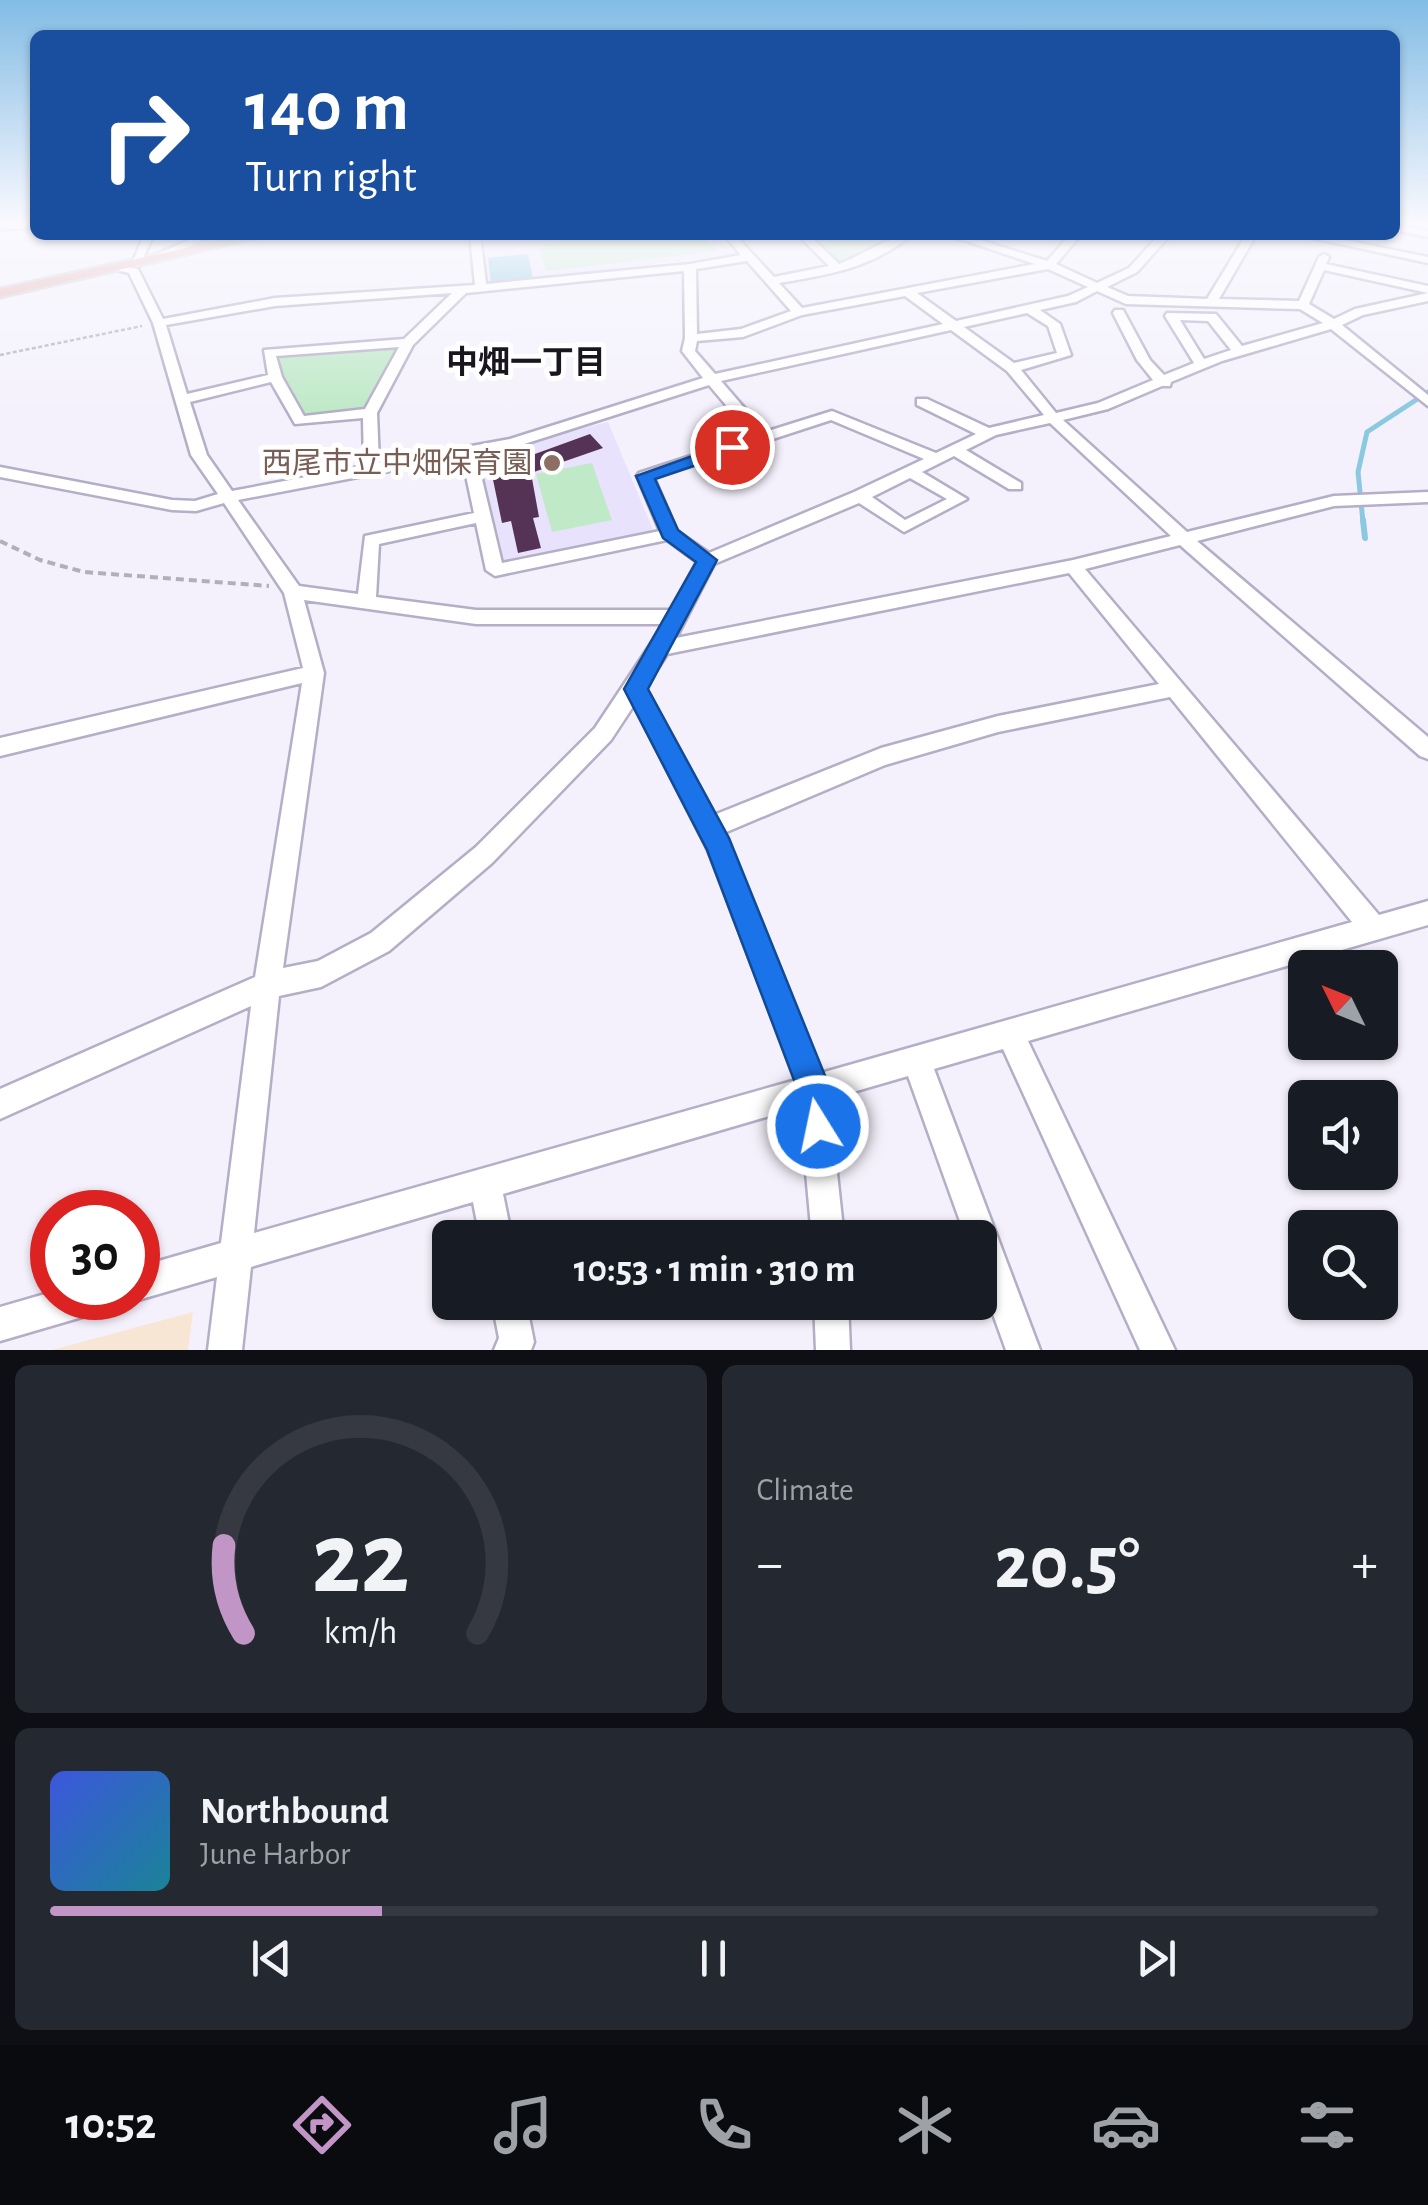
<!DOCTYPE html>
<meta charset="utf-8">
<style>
body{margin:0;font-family:"Alegreya Sans","Noto Sans JP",sans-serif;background:#242831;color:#f1f3f6;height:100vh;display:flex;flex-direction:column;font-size:38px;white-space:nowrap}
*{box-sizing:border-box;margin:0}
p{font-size:32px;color:#9ea1a6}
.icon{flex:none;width:55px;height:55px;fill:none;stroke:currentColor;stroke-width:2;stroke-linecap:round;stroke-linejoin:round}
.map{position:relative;height:1350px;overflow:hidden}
.details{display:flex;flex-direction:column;gap:15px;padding:15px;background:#0d0f14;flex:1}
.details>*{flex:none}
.hud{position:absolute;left:30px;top:30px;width:1370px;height:210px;border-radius:15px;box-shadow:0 2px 8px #0004;background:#1a4fa0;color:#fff;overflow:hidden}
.needle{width:65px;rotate:313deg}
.buttons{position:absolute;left:1288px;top:950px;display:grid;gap:20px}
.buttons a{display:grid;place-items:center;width:110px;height:110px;border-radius:15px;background:#171b24;box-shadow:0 2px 8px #0004;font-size:50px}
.speed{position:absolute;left:30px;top:1190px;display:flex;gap:20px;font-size:50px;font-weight:700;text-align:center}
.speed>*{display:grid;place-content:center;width:130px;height:130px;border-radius:50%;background:#171b24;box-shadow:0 2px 8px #0004;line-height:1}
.speed .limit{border:15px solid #d22;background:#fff;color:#111}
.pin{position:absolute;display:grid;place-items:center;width:85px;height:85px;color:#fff;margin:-42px;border:5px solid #fff;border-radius:50%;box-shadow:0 2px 10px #0007}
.me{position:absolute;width:110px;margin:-55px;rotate:350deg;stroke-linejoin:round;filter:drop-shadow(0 0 8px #0008)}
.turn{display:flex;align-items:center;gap:35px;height:210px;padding:0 50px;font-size:45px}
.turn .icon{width:130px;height:130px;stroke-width:2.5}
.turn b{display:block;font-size:70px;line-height:85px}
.big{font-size:75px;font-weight:600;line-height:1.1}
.details .tile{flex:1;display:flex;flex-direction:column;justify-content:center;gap:15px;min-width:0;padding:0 35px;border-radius:15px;background:#242831}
.details .dial{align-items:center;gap:0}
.dial svg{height:260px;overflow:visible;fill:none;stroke:#363941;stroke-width:7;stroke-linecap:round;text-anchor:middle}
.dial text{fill:#f1f3f6;stroke:none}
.song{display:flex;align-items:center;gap:30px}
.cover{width:120px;height:120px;border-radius:15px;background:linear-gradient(135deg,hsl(230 70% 55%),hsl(190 70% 35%))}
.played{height:10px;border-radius:5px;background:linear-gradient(90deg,#c196c7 25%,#363941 25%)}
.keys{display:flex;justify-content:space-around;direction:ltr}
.heat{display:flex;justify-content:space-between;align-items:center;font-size:55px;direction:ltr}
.details .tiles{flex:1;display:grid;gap:15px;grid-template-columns:1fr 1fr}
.tile:last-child{grid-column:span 2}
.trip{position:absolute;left:432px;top:1220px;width:565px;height:100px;border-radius:15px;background:#171b24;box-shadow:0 2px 8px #0004;font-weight:600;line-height:100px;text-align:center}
.tab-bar{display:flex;height:160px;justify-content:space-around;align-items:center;background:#090b0e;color:#9ea1a6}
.tab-bar .icon{width:70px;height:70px}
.tab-bar .active{color:#c196c7}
.tab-bar b{font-size:45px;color:#f1f3f6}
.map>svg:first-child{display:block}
</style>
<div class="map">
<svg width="1428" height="1350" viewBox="0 0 1428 1350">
<rect width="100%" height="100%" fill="#f4f1fc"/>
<path fill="#f8e6d5" d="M 193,1312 L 188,1350 L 52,1350 Z"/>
<path fill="#e9e2fc" d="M 496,235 L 717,235 L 733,254 L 485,286 L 484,239 Z
M 608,422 L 654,532 L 503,561 L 478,453 Z"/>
<path fill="#bfe9c7" d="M 569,235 L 703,235 L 718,251 L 547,271 L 539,249 Z
M 807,235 L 899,235 L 884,246 L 839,265 Z
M 398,347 L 365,410 L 307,417 L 282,375 L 276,355 Z
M 592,463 L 612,520 L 552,532 L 536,474 Z"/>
<path fill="#8ac9e0" d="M 528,254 L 533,278 L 491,283 L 488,258 Z"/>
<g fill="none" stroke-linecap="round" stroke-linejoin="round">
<path stroke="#8ac9e0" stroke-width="5" d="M 1363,522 L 1358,472 L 1367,432 L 1428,392"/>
<path stroke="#8ac9e0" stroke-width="6" d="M 1363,520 L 1365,538"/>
</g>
<path fill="#553356" d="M 590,434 L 603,448 L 531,473 L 539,517 L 533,518 L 541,548 L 518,553 L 511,521 L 502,523 L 491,470 Z"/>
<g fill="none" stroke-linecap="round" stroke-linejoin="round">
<g stroke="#b4aec6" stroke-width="5">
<path id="minor" d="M 0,224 L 35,224 L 35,228 L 0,229 Z
M 1396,224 L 1428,231 L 1428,237 L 1395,230 Z
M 144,235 L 154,235 L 139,266 L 131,266 Z
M 200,235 L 214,235 L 154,262 L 144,260 Z
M 470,235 L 480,235 L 486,284 L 690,264 L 741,255 L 724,235 L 735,235 L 774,277 L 829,266 L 798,235 L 809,235 L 839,264 C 861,256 891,235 911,235 C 873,268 827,275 779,283 L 802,308 L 1035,264 L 948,235 L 964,235 L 1047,261 L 1070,235 L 1081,235 L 1056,264 L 1097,283 L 1129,268 L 1159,235 L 1170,235 L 1137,272 L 1107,287 L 1128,296 L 1207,299 L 1246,235 L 1256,235 L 1219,299 L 1299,301 L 1319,257 L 1324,254 L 1329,257 L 1326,264 L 1428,286 L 1428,301 L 1363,315 L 1342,325 L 1428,395 L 1428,406 L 1331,329 L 1222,361 L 1171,382 L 1170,386 L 1162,386 L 1108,409 L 1063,420 L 1187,532 L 1334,496 L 1428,492 L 1428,502 L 1334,506 L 1197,541 L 1428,737 L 1428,759 L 1420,756 L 1180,545 L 1085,569 L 1379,915 L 1428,901 L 1428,925 L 1028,1041 L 1175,1350 L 1140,1350 L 1003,1049 L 934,1069 L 1040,1350 L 1006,1350 L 980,1278 L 980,1238 L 966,1238 L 908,1076 L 829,1099 L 844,1238 L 812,1238 L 800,1107 L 503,1194 L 512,1238 L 480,1238 L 473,1202 L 251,1267 L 242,1350 L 208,1350 L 217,1277 L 138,1300 L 133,1298 L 138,1298 L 138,1267 L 221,1243 L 251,1006 L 0,1119 L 0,1089 L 255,977 L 302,683 L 0,756 L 0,738 L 303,668 L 284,593 L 224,503 L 196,511 L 172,510 L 0,477 L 0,467 L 172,500 L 195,501 L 218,494 L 191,455 L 153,323 L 129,273 L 113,269 L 113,265 L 138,269 L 163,319 L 275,298 L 475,285 ZM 747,261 L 791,311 L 741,329 L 697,334 L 696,269 ZM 1048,269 L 1088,287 L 1068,296 L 956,321 L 917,293 ZM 1324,270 L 1428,293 L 1355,309 L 1334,319 L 1309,304 ZM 684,271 L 685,338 L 682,351 L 703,378 L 510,439 L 379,463 L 377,413 L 413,345 L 466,293 ZM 1097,291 L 1126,304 L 1300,309 L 1323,323 L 1242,346 L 1216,314 L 1167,313 L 1165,316 L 1194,363 L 1164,375 L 1150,360 L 1123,310 L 1115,310 L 1113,313 L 1137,360 L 1153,380 L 1098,403 L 1056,413 L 1021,370 L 1071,355 L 1060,324 L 1040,310 L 1076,302 ZM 452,293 L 404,339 L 264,350 L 268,375 L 187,394 L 166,325 L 275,306 ZM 905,296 L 943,324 L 715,374 L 695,351 L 697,341 L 743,337 L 802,315 ZM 1027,313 L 1048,326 L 1057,353 L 1014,363 L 964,327 ZM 1180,320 L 1208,321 L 1231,350 L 1204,359 ZM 951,330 L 1007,371 L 1044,415 L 989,428 L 927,399 L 917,399 L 917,405 L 976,434 L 936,453 L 832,411 L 765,432 L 721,381 ZM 399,347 L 365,409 L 304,416 L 282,377 L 276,356 ZM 271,382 L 295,424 L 363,418 L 364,466 L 232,491 L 207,455 L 190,402 ZM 709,385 L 752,436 L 639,473 L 637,476 L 660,531 L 502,563 L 476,454 L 518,446 ZM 831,420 L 924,459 L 854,492 L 709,553 L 677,531 L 654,478 ZM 1050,423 L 1171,536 L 1073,560 L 676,638 L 714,564 L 859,503 L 904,532 L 967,499 L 922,472 L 954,456 L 1009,489 L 1021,489 L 1021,483 L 966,450 L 996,435 ZM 462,457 L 474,513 L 365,536 L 358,594 L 299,586 L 238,500 ZM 910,478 L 947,499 L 905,520 L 872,497 ZM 476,523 L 486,570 L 495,576 L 667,540 L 697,562 L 671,610 L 476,610 L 376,597 L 379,544 ZM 1069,573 L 1159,684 L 998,716 L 881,748 L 714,815 L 645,687 L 667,654 ZM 304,600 L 476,624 L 664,624 L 595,728 L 476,847 L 371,933 L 318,961 L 283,968 L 324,673 ZM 1170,697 L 1352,922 L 821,1073 L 724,833 L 885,765 L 998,732 ZM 634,705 L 708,850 L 796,1080 L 254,1233 L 279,996 L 321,987 L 389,951 L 492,863 L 611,740 Z
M 1299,235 L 1320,235 L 1428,257 L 1428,263 Z
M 52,1292 L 52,1298 L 106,1298 L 101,1310 L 89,1315 L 0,1341 L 0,1307 Z
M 492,1302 L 526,1302 L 534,1342 L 531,1350 L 494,1350 L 499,1338 Z
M 814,1302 L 848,1302 L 850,1350 L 816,1350 Z"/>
</g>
<g stroke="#d1d0d2" stroke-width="5">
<path id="major" d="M 245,235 L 270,235 L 0,297 L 0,289 Z"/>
</g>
<path stroke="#b2afba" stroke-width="2.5" stroke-dasharray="4 2.5" stroke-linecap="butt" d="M 0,355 L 142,326"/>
<path stroke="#b2afba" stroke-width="4" stroke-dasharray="8 5" stroke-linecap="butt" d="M 0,541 L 40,560 L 84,572 L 269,586"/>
<use href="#minor" fill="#fff" fill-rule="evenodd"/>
<use href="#major" fill="#e4b1b0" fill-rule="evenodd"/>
</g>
<linearGradient id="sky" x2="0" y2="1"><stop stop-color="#82bce5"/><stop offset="0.54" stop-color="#faf9fe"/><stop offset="1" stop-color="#faf9fe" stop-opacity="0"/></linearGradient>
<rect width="1428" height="413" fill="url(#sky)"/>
<path fill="#1a73e8" stroke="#114b97" stroke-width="2.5" d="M 732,442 L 740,447 L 738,451 L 655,479 L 678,530 L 717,560 L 648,689 L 729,838 L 830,1088 L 834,1126 L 829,1138 L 818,1143 L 806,1138 L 797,1088 L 707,850 L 624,689 L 696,562 L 663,538 L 636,476 Z"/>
<circle fill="#8d6e63" stroke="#fff" stroke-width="4" cx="552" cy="463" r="10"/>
<g text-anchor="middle" stroke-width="10" stroke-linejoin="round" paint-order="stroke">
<g font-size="30" fill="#785e54" stroke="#fff" text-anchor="end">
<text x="532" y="473">西尾市立中畑保育園</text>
</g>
<g font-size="32" font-weight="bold" fill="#19161f" stroke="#fff">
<text x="526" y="373">中畑一丁目</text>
</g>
</g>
</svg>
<div class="buttons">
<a><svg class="needle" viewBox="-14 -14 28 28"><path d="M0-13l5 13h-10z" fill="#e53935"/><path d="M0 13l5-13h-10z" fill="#9ea1a6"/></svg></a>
<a><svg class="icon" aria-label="sound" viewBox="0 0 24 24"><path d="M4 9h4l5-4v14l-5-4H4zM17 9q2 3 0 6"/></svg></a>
<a><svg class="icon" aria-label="search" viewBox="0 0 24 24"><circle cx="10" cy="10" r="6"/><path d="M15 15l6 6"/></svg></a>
</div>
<div class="speed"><div class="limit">30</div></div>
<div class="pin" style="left:732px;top:447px;background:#d93025"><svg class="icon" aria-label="arrive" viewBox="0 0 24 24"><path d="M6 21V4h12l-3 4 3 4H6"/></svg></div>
<svg class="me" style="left:818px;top:1126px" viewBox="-20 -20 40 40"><circle r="17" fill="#1a73e8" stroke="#fff" stroke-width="3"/><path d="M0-11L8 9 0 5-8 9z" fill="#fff"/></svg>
<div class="trip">10:53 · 1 min · 310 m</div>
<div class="hud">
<div class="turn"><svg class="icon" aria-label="right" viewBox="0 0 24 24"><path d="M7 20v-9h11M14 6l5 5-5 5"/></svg><div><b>140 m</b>Turn right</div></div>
</div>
</div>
<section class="details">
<div class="tiles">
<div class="tile dial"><svg viewBox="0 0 100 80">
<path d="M14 69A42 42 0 1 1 86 69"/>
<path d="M14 69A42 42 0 0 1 8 42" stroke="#c196c7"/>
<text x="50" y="56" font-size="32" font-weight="700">22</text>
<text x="50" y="72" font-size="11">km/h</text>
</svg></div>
<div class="tile"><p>Climate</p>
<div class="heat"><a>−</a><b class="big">20.5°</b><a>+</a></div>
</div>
<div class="tile">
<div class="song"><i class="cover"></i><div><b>Northbound</b><p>June Harbor</p></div></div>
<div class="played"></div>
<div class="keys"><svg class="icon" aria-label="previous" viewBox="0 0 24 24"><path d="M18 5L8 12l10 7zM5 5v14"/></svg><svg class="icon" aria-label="pause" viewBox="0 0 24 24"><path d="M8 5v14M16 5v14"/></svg><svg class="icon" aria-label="next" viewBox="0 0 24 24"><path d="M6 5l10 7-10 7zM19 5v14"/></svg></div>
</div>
</div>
</section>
<nav class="tab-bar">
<b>10:52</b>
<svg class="icon active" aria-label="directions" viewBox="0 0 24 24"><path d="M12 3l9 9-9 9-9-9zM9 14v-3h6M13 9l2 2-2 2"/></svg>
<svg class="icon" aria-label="music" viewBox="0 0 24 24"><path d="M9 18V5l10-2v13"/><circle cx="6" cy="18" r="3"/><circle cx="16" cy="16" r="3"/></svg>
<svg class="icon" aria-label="phone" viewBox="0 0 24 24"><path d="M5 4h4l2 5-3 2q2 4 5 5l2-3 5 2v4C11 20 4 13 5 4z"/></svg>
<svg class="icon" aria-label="climate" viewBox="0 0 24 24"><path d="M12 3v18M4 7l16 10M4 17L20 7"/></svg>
<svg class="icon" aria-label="car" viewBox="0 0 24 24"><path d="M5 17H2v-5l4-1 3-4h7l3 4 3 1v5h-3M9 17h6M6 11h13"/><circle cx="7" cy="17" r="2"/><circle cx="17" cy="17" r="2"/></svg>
<svg class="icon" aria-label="filters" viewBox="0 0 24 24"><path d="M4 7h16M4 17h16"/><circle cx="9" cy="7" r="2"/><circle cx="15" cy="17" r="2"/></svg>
</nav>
